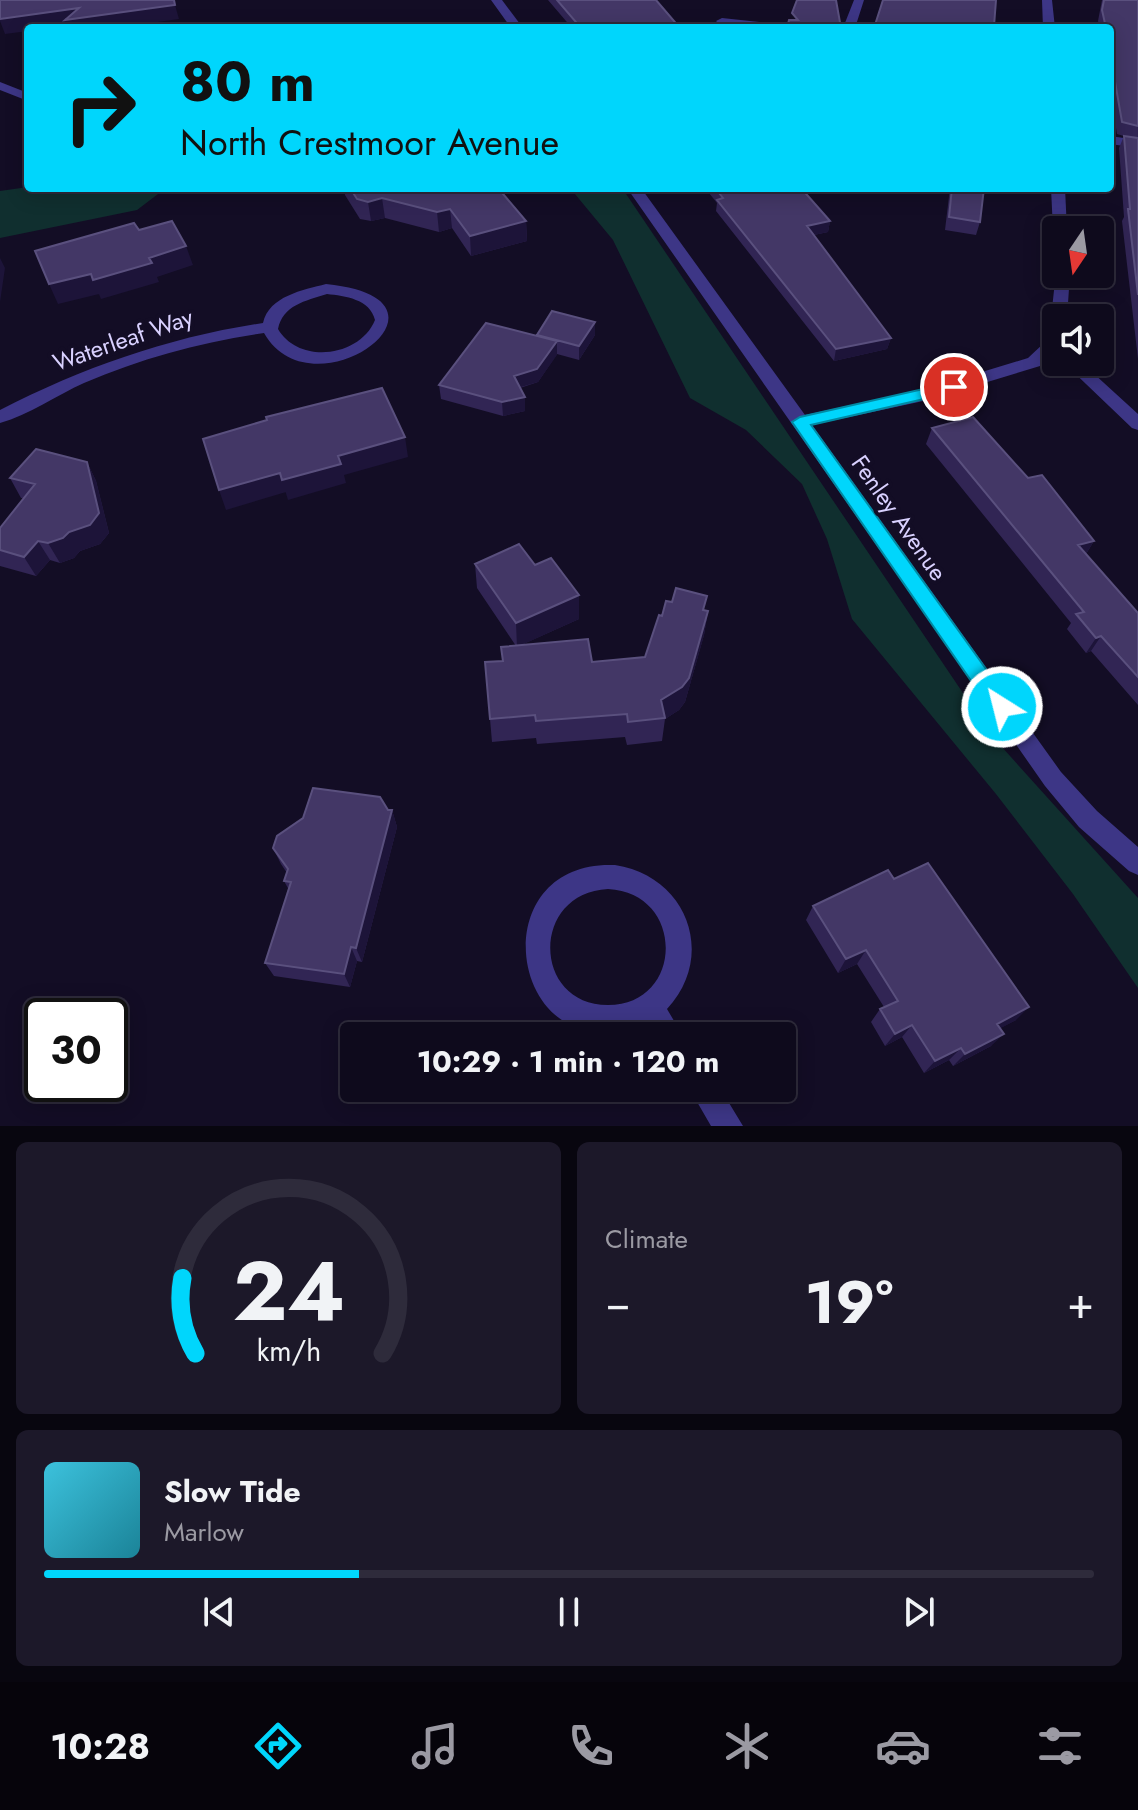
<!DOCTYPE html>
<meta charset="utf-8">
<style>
body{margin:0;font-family:Jost,sans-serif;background:#1c1829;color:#f1f3f6;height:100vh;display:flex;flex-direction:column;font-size:30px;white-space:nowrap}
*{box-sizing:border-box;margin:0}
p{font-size:26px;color:#9b9aa3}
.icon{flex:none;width:44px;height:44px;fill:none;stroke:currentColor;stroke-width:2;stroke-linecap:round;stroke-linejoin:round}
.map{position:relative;height:1126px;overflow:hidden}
.panel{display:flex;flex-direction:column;gap:16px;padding:16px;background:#08060f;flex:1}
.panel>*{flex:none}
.guide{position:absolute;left:24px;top:24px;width:1090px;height:168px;border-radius:8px;box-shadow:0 4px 20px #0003,0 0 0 2px #2e2b3b;background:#00d6fc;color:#111;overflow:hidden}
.needle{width:52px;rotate:193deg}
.tools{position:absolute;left:1042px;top:216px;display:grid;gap:16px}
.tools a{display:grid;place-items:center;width:72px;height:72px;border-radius:8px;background:#0e0a1c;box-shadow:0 4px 20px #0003,0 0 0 2px #2e2b3b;font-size:40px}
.speed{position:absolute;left:24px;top:998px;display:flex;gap:16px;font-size:40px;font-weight:700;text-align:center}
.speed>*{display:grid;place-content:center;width:104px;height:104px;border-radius:50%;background:#0e0a1c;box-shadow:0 4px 20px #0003,0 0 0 2px #2e2b3b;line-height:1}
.speed .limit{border:4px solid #111;border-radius:12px;background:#fff;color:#111}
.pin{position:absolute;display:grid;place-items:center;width:68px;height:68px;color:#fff;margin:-34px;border:4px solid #fff;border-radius:50%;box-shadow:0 2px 8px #0007}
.me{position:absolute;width:88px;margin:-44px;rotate:324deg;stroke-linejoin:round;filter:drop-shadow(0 0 6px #0008)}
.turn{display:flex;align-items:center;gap:28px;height:168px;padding:0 24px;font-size:36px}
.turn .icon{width:104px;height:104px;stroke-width:2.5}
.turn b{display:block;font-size:56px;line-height:68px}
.big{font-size:60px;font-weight:700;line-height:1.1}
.panel .card{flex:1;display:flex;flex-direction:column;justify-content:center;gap:12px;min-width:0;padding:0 28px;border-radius:12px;background:#1c1829}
.panel .dial{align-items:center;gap:0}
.dial svg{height:208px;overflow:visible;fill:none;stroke:#2e2b3b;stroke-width:7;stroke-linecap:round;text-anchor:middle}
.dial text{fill:#f1f3f6;stroke:none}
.song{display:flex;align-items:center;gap:24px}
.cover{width:96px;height:96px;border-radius:12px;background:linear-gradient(135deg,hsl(190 70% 55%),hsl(190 70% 35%))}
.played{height:8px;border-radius:4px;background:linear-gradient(90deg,#00d6fc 30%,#2e2b3b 30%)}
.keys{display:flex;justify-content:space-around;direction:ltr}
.heat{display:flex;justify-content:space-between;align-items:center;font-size:44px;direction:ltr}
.panel .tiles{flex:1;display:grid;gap:16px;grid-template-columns:1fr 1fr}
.card:last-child{grid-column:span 2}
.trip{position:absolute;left:340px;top:1022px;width:456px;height:80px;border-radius:8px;background:#0e0a1c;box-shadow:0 4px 20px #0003,0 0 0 2px #2e2b3b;font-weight:700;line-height:80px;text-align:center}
.tabs{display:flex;height:128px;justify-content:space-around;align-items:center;background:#06040b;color:#9b9aa3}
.tabs .icon{width:56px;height:56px}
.tabs .current{color:#00d6fc}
.tabs b{font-size:36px;color:#f1f3f6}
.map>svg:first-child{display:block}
</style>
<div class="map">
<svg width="1138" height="1126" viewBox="0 0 1138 1126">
<rect width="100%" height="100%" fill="#130d25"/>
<path fill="#102f2f" d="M 28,187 L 28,188 L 175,188 L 162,191 L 137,210 L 0,238 L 0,191 Z
M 570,188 L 622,188 L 992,736 L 1138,898 L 1138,988 L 1073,894 L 996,794 L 852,619 L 827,539 L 802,484 L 746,430 L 690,398 L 613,240 Z"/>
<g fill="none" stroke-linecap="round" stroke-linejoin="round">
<path fill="#3d3686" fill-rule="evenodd" d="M 491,0 L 502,0 L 523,28 L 511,28 Z
M 854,0 L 864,0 L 855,28 L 843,28 Z
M 1042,0 L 1052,0 L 1055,28 L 1043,28 Z
M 722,18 L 788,25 L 794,28 L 718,23 L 716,21 Z
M 0,82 L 28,93 L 28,101 L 0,90 Z
M 1110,136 L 1138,140 L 1138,148 L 1110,144 Z
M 627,188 L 641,188 L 805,415 L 926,389 L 1028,358 L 1044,343 L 1050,327 L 1056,326 L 1056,350 L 1040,366 L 928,400 L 812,425 L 1061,772 L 1097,811 L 1138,847 L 1138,875 L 1129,871 L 1079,827 L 1045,786 Z
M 1051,188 L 1065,188 L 1067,230 L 1056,230 L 1056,233 L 1053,230 Z
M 1056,272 L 1056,274 L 1070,274 L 1067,318 L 1056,318 L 1056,322 L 1051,318 Z
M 326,284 C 477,299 313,419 264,333 C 201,342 142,358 84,383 C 57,395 29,415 0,423 L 0,410 C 84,367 170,337 263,323 C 269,296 303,290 326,284 ZM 327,294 C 345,296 370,299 375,320 C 360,357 299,365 278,329 C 283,305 305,301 327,294 Z
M 1063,362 L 1081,362 L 1138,414 L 1138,430 L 1132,428 Z
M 615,865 C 687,876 717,955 667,1009 L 683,1036 L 653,1036 L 644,1023 C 510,1079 476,859 615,865 ZM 608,889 C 686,893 684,1005 608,1005 C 532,1005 530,893 608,889 Z
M 689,1088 L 720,1088 L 743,1126 L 711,1126 Z"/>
</g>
<path fill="#312554" d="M 548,0 L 656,0 L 680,28 L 572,28 Z
M 1102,0 L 1138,0 L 1138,359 L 1122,221 L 1124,217 L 1119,148 L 1124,136 L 1127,137 L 1117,134 L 1110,91 L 1110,28 L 1100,28 L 1098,21 Z
M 344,188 L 498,188 L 526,221 L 527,241 L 471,256 L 452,228 L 439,232 L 385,218 L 371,221 L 360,219 L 345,195 Z
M 705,188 L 808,188 L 802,189 L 830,221 L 828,232 L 814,235 L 891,338 L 887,349 L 834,361 L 716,211 L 717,203 Z
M 950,188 L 984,188 L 980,222 L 976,235 L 945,230 Z
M 595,322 L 595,335 L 579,360 L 557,354 L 538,382 L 520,388 L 525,411 L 503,416 L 441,399 L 439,385 Z
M 932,428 L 1028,478 L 1094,541 L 1086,554 L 1138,613 L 1138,705 L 1091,651 L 1086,653 L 1067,629 L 1071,623 L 926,444 Z
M 87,462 L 96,481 L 109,533 L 100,544 L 80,551 L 74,558 L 60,563 L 50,560 L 36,576 L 0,566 L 0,528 L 24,498 L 21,498 L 10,478 Z
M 475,564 L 535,565 L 579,619 L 521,645 L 592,662 L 645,657 L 662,616 L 705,610 L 708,611 L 704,635 L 685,702 L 679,710 L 665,719 L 662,741 L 627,745 L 625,737 L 537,744 L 536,738 L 492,742 L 490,719 L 503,661 L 516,646 L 477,588 Z
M 388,810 L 392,810 L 397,827 L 362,962 L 357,961 L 350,987 L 274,976 L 265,963 L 289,890 L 284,881 L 287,873 L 281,864 L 273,848 Z
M 894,879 L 1016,1020 L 1000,1028 L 991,1046 L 953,1066 L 949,1060 L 924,1073 L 902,1037 L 885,1046 L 871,1022 L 880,1009 L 884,1007 L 857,964 L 838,973 L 806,920 L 813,906 Z"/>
<path fill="#1d1439" d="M 175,5 L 179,19 L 116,28 L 68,28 L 67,25 L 49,28 L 28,28 L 28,31 L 5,34 L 0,21 L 0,19 L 79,8 Z
M 382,198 L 385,218 L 371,221 L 368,202 Z
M 450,209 L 452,228 L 439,232 L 437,212 Z
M 526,221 L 527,241 L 471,256 L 470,236 Z
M 830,221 L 828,232 L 804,237 L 807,226 Z
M 186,246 L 193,265 L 157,277 L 159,282 L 101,299 L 93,280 L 149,258 Z
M 0,258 L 5,268 L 0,302 Z
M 91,274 L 99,294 L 58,304 L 49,284 Z
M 595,322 L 595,335 L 579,360 L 579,346 Z
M 891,338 L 887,349 L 834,361 L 836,349 Z
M 557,341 L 557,355 L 538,382 L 514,389 L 514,376 Z
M 525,397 L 525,411 L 503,416 L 502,402 Z
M 405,437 L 408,457 L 344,475 L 346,483 L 288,500 L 282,480 L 338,456 Z
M 87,462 L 96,481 L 109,533 L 100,544 L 80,551 L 74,558 L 60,563 L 48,543 Z
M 280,473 L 286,492 L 226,510 L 219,490 Z
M 38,541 L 50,560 L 36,576 L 24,557 Z
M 1094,541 L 1084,557 L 1078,545 Z
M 579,595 L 579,619 L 517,647 L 516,623 Z
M 708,611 L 704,635 L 685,702 L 679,710 L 665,719 L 661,700 Z
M 1101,636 L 1091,651 L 1086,653 L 1096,638 Z
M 392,810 L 397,827 L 362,962 L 356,948 Z
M 351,947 L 357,961 L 350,987 L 344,974 Z
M 866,950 L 857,964 L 838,973 L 846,959 Z
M 1029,1007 L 1016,1020 L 984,1037 L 997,1024 Z
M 912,1025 L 902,1037 L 885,1046 L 895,1034 Z
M 1004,1034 L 991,1046 L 953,1066 L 965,1054 Z
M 961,1048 L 949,1060 L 924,1073 L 935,1061 Z"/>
<path fill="#433766" stroke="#5a507e" stroke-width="2" d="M 0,0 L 174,0 L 175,5 L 65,20 L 79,8 L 0,19 Z
M 557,0 L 656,0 L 680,28 L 581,28 Z
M 797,0 L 836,0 L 841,28 L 787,28 L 789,20 L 798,20 L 792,13 Z
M 883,0 L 996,0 L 994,26 L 991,26 L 991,28 L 874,28 Z
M 1104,0 L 1138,0 L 1138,126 L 1122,122 L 1110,53 L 1110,28 L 1106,28 L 1102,10 Z
M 1124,136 L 1138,138 L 1138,295 L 1128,209 L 1130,209 Z
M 350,188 L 498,188 L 526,221 L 470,236 L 450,209 L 437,212 L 382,198 L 368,202 L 357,199 Z
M 715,188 L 801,188 L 830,221 L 807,226 L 891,338 L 836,349 L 717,200 L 723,198 Z
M 952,188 L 984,188 L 980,222 L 949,217 Z
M 172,221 L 186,246 L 149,258 L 152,263 L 93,280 L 91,274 L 49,284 L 35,251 L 134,223 L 139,230 Z
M 552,311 L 595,322 L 579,346 L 537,335 Z
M 486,323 L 557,341 L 537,369 L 514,376 L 525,397 L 502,402 L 439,385 Z
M 382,388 L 405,437 L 338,456 L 341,464 L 282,480 L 280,473 L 219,490 L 203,439 L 267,420 L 266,417 Z
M 973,417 L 1028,478 L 1042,475 L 1094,541 L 1078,545 L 1138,613 L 1138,677 L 1101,636 L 1096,638 L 1076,614 L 1084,612 L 932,428 Z
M 36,449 L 87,462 L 99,513 L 90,525 L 69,532 L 63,538 L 48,543 L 38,541 L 24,557 L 0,550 L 0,528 L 35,484 L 10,478 Z
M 519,544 L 535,565 L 551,558 L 579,595 L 516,623 L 475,564 Z
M 676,588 L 707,596 L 703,610 L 708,611 L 689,678 L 682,687 L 661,700 L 665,718 L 628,722 L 627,714 L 536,721 L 535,715 L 490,719 L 485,662 L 503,661 L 501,647 L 588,639 L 592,662 L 645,657 L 659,615 L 662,616 L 666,601 L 672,602 Z
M 313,788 L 380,797 L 388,810 L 392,810 L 356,948 L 351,947 L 344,974 L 265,963 L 291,882 L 284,881 L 288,869 L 273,848 L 277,836 L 303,818 Z
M 928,863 L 1029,1007 L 997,1024 L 1004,1034 L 965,1054 L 961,1048 L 935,1061 L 912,1025 L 895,1034 L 880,1009 L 898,1001 L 866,950 L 846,959 L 813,906 L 888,870 L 894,879 Z"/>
<path fill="#00d6fc" stroke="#008ba4" stroke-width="2" d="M 954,382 L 962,387 L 959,391 L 811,425 L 1009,701 L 1012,707 L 1009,714 L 1002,716 L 994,714 L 792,422 L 800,417 Z"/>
<g text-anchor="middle" stroke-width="8" stroke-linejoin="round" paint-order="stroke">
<g font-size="24" fill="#d9d1ff" stroke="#130d25">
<text transform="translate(123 340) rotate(-19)" y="8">Waterleaf Way</text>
<text transform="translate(899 518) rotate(55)" y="8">Fenley Avenue</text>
</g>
</g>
</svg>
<div class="tools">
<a><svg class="needle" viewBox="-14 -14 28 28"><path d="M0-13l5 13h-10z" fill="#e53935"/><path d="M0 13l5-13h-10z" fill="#9b9aa3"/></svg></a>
<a><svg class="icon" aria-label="sound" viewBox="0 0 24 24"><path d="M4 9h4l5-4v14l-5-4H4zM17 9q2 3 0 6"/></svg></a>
</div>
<div class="speed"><div class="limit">30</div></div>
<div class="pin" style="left:954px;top:387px;background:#d93025"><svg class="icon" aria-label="arrive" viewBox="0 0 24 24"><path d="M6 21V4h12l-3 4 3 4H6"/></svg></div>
<svg class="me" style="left:1002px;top:707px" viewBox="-20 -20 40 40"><circle r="17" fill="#00d6fc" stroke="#fff" stroke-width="3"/><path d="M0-11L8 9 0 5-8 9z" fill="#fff"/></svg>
<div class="trip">10:29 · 1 min · 120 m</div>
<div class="guide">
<div class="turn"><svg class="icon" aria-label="right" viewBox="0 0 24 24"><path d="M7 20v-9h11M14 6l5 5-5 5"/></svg><div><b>80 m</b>North Crestmoor Avenue</div></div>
</div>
</div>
<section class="panel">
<div class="tiles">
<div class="card dial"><svg viewBox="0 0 100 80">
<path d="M14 69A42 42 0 1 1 86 69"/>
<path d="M14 69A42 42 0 0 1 9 40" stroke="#00d6fc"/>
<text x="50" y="56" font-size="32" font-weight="700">24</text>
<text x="50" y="72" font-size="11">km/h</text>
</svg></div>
<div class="card"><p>Climate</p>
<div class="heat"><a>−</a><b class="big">19°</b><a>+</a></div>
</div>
<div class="card">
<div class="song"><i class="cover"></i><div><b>Slow Tide</b><p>Marlow</p></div></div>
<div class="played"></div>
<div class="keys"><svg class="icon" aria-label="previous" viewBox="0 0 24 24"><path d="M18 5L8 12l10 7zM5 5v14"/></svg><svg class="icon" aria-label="pause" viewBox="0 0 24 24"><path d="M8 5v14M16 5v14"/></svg><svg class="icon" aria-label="next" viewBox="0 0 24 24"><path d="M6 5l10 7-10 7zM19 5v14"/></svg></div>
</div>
</div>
</section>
<nav class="tabs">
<b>10:28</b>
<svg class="icon current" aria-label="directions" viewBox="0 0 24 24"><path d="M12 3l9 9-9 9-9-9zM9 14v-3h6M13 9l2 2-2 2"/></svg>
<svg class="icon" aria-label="music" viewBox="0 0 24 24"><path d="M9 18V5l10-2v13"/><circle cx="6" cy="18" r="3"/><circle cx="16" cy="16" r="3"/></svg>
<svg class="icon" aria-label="phone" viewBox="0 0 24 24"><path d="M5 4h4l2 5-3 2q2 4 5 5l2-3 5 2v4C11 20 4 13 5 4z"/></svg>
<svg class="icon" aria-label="climate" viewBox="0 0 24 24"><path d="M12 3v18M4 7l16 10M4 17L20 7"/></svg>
<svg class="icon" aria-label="car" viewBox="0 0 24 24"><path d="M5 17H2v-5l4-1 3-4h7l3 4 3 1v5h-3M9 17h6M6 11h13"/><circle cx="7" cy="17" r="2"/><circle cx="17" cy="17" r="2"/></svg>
<svg class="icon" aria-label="filters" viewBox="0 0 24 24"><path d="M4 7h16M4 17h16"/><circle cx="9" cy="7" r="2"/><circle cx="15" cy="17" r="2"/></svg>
</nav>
